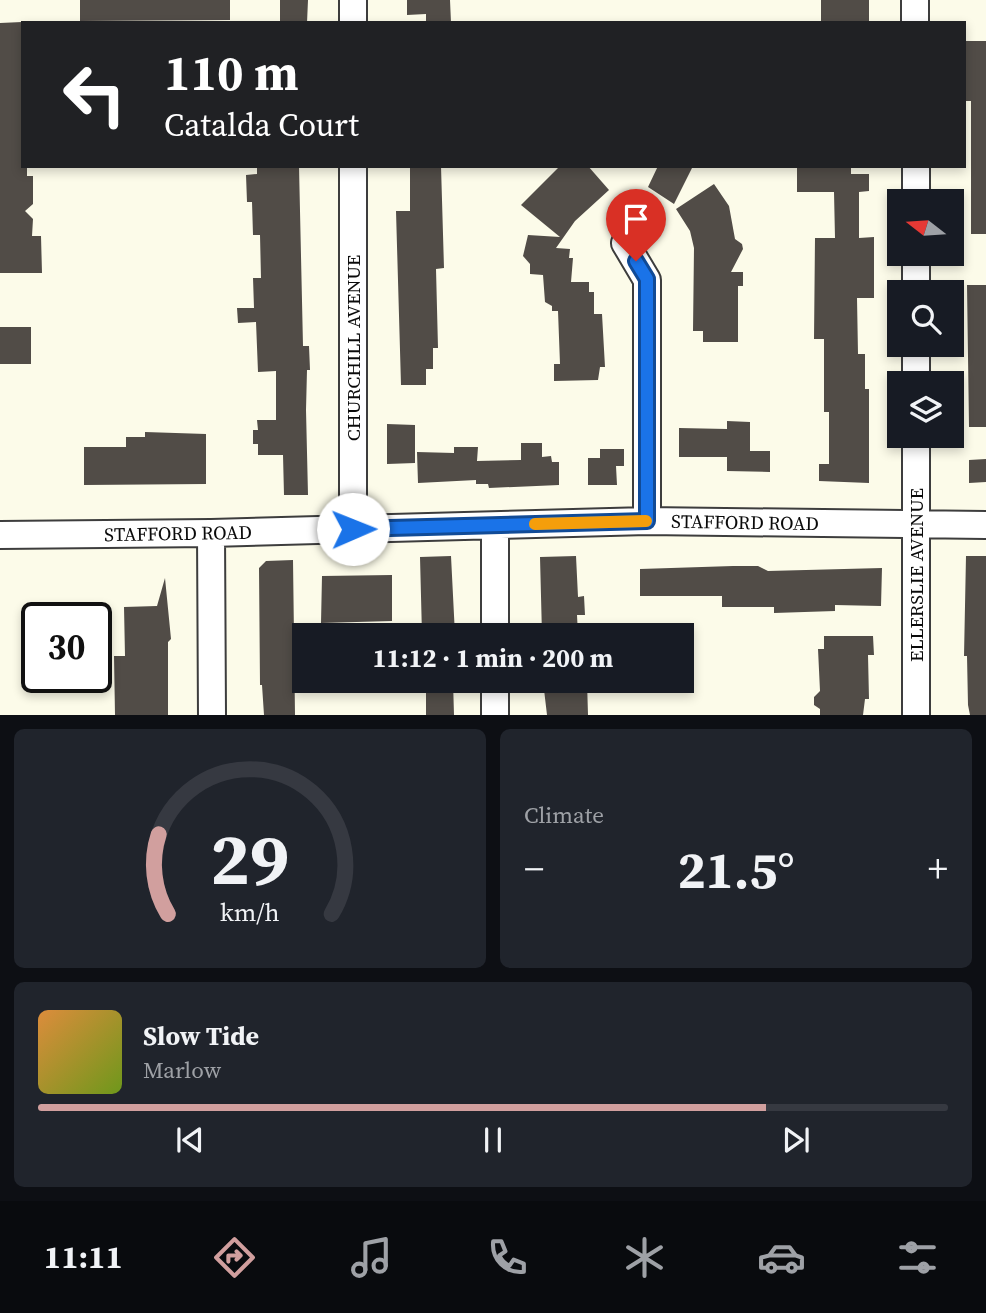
<!DOCTYPE html>
<meta charset="utf-8">
<style>
body{margin:0;font-family:"Source Serif 4",serif;background:#20242c;color:#f1f3f6;height:100vh;display:flex;flex-direction:column;font-size:26px;white-space:nowrap}
*{box-sizing:border-box;margin:0}
p{font-size:23px;color:#9ea1a6}
.icon{flex:none;width:38px;height:38px;fill:none;stroke:currentColor;stroke-width:2;stroke-linecap:round;stroke-linejoin:round}
.map{position:relative;height:715px;overflow:hidden}
.drawer{display:flex;flex-direction:column;gap:14px;padding:14px;background:#0d0f14;flex:1}
.drawer>*{flex:none}
.top-card{position:absolute;left:21px;top:21px;width:945px;height:147px;border-radius:0px;box-shadow:0 4px 10px #0003;background:#202124;color:#fff;overflow:hidden}
.needle{width:46px;rotate:287deg}
.buttons{position:absolute;left:887px;top:189px;display:grid;gap:14px}
.buttons a{display:grid;place-items:center;width:77px;height:77px;border-radius:0px;background:#171b24;box-shadow:0 4px 10px #0003;font-size:35px}
.speed{position:absolute;left:21px;top:602px;display:flex;gap:14px;font-size:35px;font-weight:700;text-align:center}
.speed>*{display:grid;place-content:center;width:91px;height:91px;border-radius:50%;background:#171b24;box-shadow:0 4px 10px #0003;line-height:1}
.speed .limit{border:4px solid #111;border-radius:10px;background:#fff;color:#111}
.pin{position:absolute;display:grid;place-items:center;width:60px;height:60px;color:#fff;margin:-72px -30px;border-radius:50% 50% 50% 0;rotate:-45deg;box-shadow:0 0 7px #0007}
.pin .icon{rotate:45deg}
.me{position:absolute;width:77px;margin:-38px;rotate:89deg;stroke-linejoin:round;filter:drop-shadow(0 0 5px #0008)}
.turn{display:flex;align-items:center;gap:24px;height:147px;padding:0 28px;font-size:32px}
.turn .icon{width:91px;height:91px;stroke-width:2.5}
.turn b{display:block;font-size:49px;line-height:60px}
.big{font-size:52px;font-weight:700;line-height:1.1}
.drawer .tile{flex:1;display:flex;flex-direction:column;justify-content:center;gap:10px;min-width:0;padding:0 24px;border-radius:10px;background:#20242c}
.drawer .dial{align-items:center;gap:0}
.dial svg{height:182px;overflow:visible;fill:none;stroke:#363941;stroke-width:7;stroke-linecap:round;text-anchor:middle}
.dial text{fill:#f1f3f6;stroke:none}
.song{display:flex;align-items:center;gap:21px}
.cover{width:84px;height:84px;border-radius:10px;background:linear-gradient(135deg,hsl(30 70% 55%),hsl(80 70% 35%))}
.played{height:7px;border-radius:4px;background:linear-gradient(90deg,#d19f9e 80%,#363941 80%)}
.keys{display:flex;justify-content:space-around;direction:ltr}
.heat{display:flex;justify-content:space-between;align-items:center;font-size:38px;direction:ltr}
.drawer .tiles{flex:1;display:grid;gap:14px;grid-template-columns:1fr 1fr}
.tile:last-child{grid-column:span 2}
.trip{position:absolute;left:292px;top:623px;width:402px;height:70px;border-radius:0px;background:#171b24;box-shadow:0 4px 10px #0003;font-weight:700;line-height:70px;text-align:center}
.tabs{display:flex;height:112px;justify-content:space-around;align-items:center;background:#090b0e;color:#9ea1a6}
.tabs .icon{width:49px;height:49px}
.tabs .on{color:#d19f9e}
.tabs b{font-size:32px;color:#f1f3f6}
.map>svg:first-child{display:block}
</style>
<div class="map">
<svg width="986" height="715" viewBox="0 0 986 715">
<rect width="100%" height="100%" fill="#fcfbe9"/>
<path fill="#514c47" d="M 80,0 L 230,0 L 230,20 L 80,21 Z
M 280,0 L 308,0 L 307,23 L 280,23 Z
M 407,0 L 450,0 L 451,23 L 426,23 L 426,14 L 407,15 Z
M 821,0 L 869,0 L 869,23 L 821,23 Z
M 22,22 L 23,166 L 27,166 L 27,176 L 33,176 L 33,204 L 25,211 L 33,219 L 32,236 L 41,236 L 42,273 L 0,273 L 0,23 Z
M 966,41 L 986,41 L 986,234 L 971,234 L 971,101 L 966,101 Z
M 257,166 L 299,166 L 303,346 L 309,346 L 310,370 L 307,370 L 306,410 L 308,495 L 284,495 L 283,455 L 258,455 L 258,444 L 253,444 L 253,430 L 258,430 L 257,420 L 276,420 L 276,371 L 258,372 L 256,322 L 238,323 L 237,308 L 254,308 L 253,278 L 261,278 L 260,235 L 253,235 L 252,202 L 247,202 L 246,175 L 257,174 Z
M 410,166 L 441,166 L 444,268 L 436,269 L 438,348 L 433,348 L 433,369 L 426,369 L 426,385 L 401,385 L 396,211 L 410,211 Z
M 560,166 L 588,166 L 609,190 L 575,221 L 556,248 L 570,249 L 569,258 L 573,258 L 571,282 L 589,282 L 589,292 L 594,292 L 594,314 L 602,314 L 605,367 L 600,367 L 598,380 L 554,381 L 554,364 L 560,364 L 558,311 L 552,311 L 552,306 L 545,302 L 543,275 L 530,274 L 530,264 L 523,256 L 528,235 L 560,237 L 521,205 Z
M 658,166 L 693,166 L 674,204 L 648,187 Z
M 797,166 L 851,166 L 851,174 L 869,174 L 869,191 L 859,192 L 859,238 L 874,237 L 874,298 L 857,298 L 858,354 L 865,354 L 865,389 L 869,389 L 869,483 L 819,481 L 819,464 L 829,464 L 829,412 L 824,412 L 824,339 L 814,339 L 815,238 L 835,238 L 834,192 L 797,192 Z
M 714,184 L 729,206 L 735,239 L 742,244 L 743,249 L 731,272 L 743,272 L 743,286 L 738,286 L 738,342 L 703,342 L 703,331 L 693,331 L 694,248 L 690,231 L 676,209 Z
M 967,285 L 986,285 L 986,427 L 969,427 Z
M 0,327 L 31,327 L 31,364 L 0,364 Z
M 727,421 L 750,422 L 750,451 L 770,451 L 770,472 L 727,471 L 727,457 L 679,457 L 679,428 L 727,429 Z
M 387,424 L 415,425 L 415,463 L 387,464 Z
M 145,432 L 206,434 L 206,484 L 84,485 L 84,447 L 126,447 L 126,437 L 145,437 Z
M 521,443 L 542,443 L 542,457 L 551,456 L 552,462 L 559,462 L 559,485 L 489,488 L 488,484 L 476,484 L 476,480 L 418,483 L 417,452 L 454,453 L 454,447 L 478,447 L 477,461 L 521,460 Z
M 600,449 L 624,449 L 624,466 L 616,466 L 617,485 L 588,485 L 588,458 L 600,458 Z
M 986,459 L 986,482 L 969,483 L 969,460 Z
M 451,556 L 455,635 L 422,635 L 420,557 Z
M 576,556 L 578,597 L 584,596 L 585,615 L 577,615 L 578,635 L 542,635 L 540,557 Z
M 966,556 L 986,556 L 986,715 L 970,715 L 968,705 L 967,656 L 964,656 Z
M 293,560 L 295,715 L 264,715 L 262,685 L 260,685 L 259,568 L 266,561 Z
M 733,566 L 758,566 L 768,571 L 882,568 L 881,606 L 835,605 L 835,611 L 774,613 L 774,607 L 722,607 L 722,596 L 640,596 L 640,569 Z
M 392,575 L 392,621 L 321,623 L 322,576 Z
M 165,578 L 171,639 L 168,642 L 168,715 L 115,715 L 114,656 L 125,656 L 124,607 L 157,606 Z
M 824,636 L 873,636 L 874,655 L 868,655 L 869,699 L 865,699 L 863,715 L 820,715 L 820,709 L 814,705 L 814,697 L 820,691 L 818,649 L 824,649 Z
M 426,681 L 453,681 L 454,715 L 426,715 Z
M 543,681 L 587,681 L 588,715 L 547,715 Z"/>
<g fill="none" stroke-linecap="round" stroke-linejoin="round">
<g stroke="#3d3d3d" stroke-width="30">
<path id="minor" d="M 915,0 L 915,23
M 353,23 L 353,0
M 916,166 L 916,201
M 625,243 L 647,280 L 647,521
M 916,254 L 916,292
M 916,345 L 916,383
M 916,436 L 916,715
M 495,526 L 495,635
M 353,529 L 353,166
M 211,533 L 212,715
M 0,535 L 211,533 L 647,521 L 986,525
M 495,681 L 495,715"/>
</g>
<use href="#minor" stroke="#fff" stroke-width="26"/>
</g>
<g fill="none" stroke-linecap="round" stroke-linejoin="round">
<g stroke="#114b97" stroke-width="18">
<path id="route" d="M 353,529 L 647,521 L 647,279 L 636,261"/>
</g>
<use href="#route" stroke="#1a73e8" stroke-width="12"/>
<path stroke="#f59e0b" stroke-width="12" d="M 535,524 L 646,521"/>
</g>
<g text-anchor="middle" stroke-width="7" stroke-linejoin="round" paint-order="stroke">
<g font-size="19" fill="#0a0a0a" stroke="#fff">
<text transform="translate(353 348) rotate(-90)" y="7">CHURCHILL AVENUE</text>
<text transform="translate(745 522) rotate(1)" y="7">STAFFORD ROAD</text>
<text transform="translate(178 533) rotate(-1)" y="7">STAFFORD ROAD</text>
<text transform="translate(916 575) rotate(-90)" y="7">ELLERSLIE AVENUE</text>
</g>
</g>
</svg>
<div class="buttons">
<a><svg class="needle" viewBox="-14 -14 28 28"><path d="M0-13l5 13h-10z" fill="#e53935"/><path d="M0 13l5-13h-10z" fill="#9ea1a6"/></svg></a>
<a><svg class="icon" aria-label="search" viewBox="0 0 24 24"><circle cx="10" cy="10" r="6"/><path d="M15 15l6 6"/></svg></a>
<a><svg class="icon" aria-label="layers" viewBox="0 0 24 24"><path d="M12 4l9 5-9 5-9-5zM3 14l9 5 9-5"/></svg></a>
</div>
<div class="speed"><div class="limit">30</div></div>
<div class="pin" style="left:636px;top:261px;background:#d93025"><svg class="icon" aria-label="arrive" viewBox="0 0 24 24"><path d="M6 21V4h12l-3 4 3 4H6"/></svg></div>
<svg class="me" style="left:353px;top:529px" viewBox="-20 -20 40 40"><circle r="19" fill="#fff"/><path d="M0-13L10 11 0 6-10 11z" fill="#1a73e8"/></svg>
<div class="trip">11:12 · 1 min · 200 m</div>
<div class="top-card">
<div class="turn"><svg class="icon" aria-label="left" viewBox="0 0 24 24"><path d="M17 20v-9H6M10 6l-5 5 5 5"/></svg><div><b>110 m</b>Catalda Court</div></div>
</div>
</div>
<section class="drawer">
<div class="tiles">
<div class="tile dial"><svg viewBox="0 0 100 80">
<path d="M14 69A42 42 0 1 1 86 69"/>
<path d="M14 69A42 42 0 0 1 10 34" stroke="#d19f9e"/>
<text x="50" y="56" font-size="32" font-weight="700">29</text>
<text x="50" y="72" font-size="11">km/h</text>
</svg></div>
<div class="tile"><p>Climate</p>
<div class="heat"><a>−</a><b class="big">21.5°</b><a>+</a></div>
</div>
<div class="tile">
<div class="song"><i class="cover"></i><div><b>Slow Tide</b><p>Marlow</p></div></div>
<div class="played"></div>
<div class="keys"><svg class="icon" aria-label="previous" viewBox="0 0 24 24"><path d="M18 5L8 12l10 7zM5 5v14"/></svg><svg class="icon" aria-label="pause" viewBox="0 0 24 24"><path d="M8 5v14M16 5v14"/></svg><svg class="icon" aria-label="next" viewBox="0 0 24 24"><path d="M6 5l10 7-10 7zM19 5v14"/></svg></div>
</div>
</div>
</section>
<nav class="tabs">
<b>11:11</b>
<svg class="icon on" aria-label="directions" viewBox="0 0 24 24"><path d="M12 3l9 9-9 9-9-9zM9 14v-3h6M13 9l2 2-2 2"/></svg>
<svg class="icon" aria-label="music" viewBox="0 0 24 24"><path d="M9 18V5l10-2v13"/><circle cx="6" cy="18" r="3"/><circle cx="16" cy="16" r="3"/></svg>
<svg class="icon" aria-label="phone" viewBox="0 0 24 24"><path d="M5 4h4l2 5-3 2q2 4 5 5l2-3 5 2v4C11 20 4 13 5 4z"/></svg>
<svg class="icon" aria-label="climate" viewBox="0 0 24 24"><path d="M12 3v18M4 7l16 10M4 17L20 7"/></svg>
<svg class="icon" aria-label="car" viewBox="0 0 24 24"><path d="M5 17H2v-5l4-1 3-4h7l3 4 3 1v5h-3M9 17h6M6 11h13"/><circle cx="7" cy="17" r="2"/><circle cx="17" cy="17" r="2"/></svg>
<svg class="icon" aria-label="filters" viewBox="0 0 24 24"><path d="M4 7h16M4 17h16"/><circle cx="9" cy="7" r="2"/><circle cx="15" cy="17" r="2"/></svg>
</nav>
